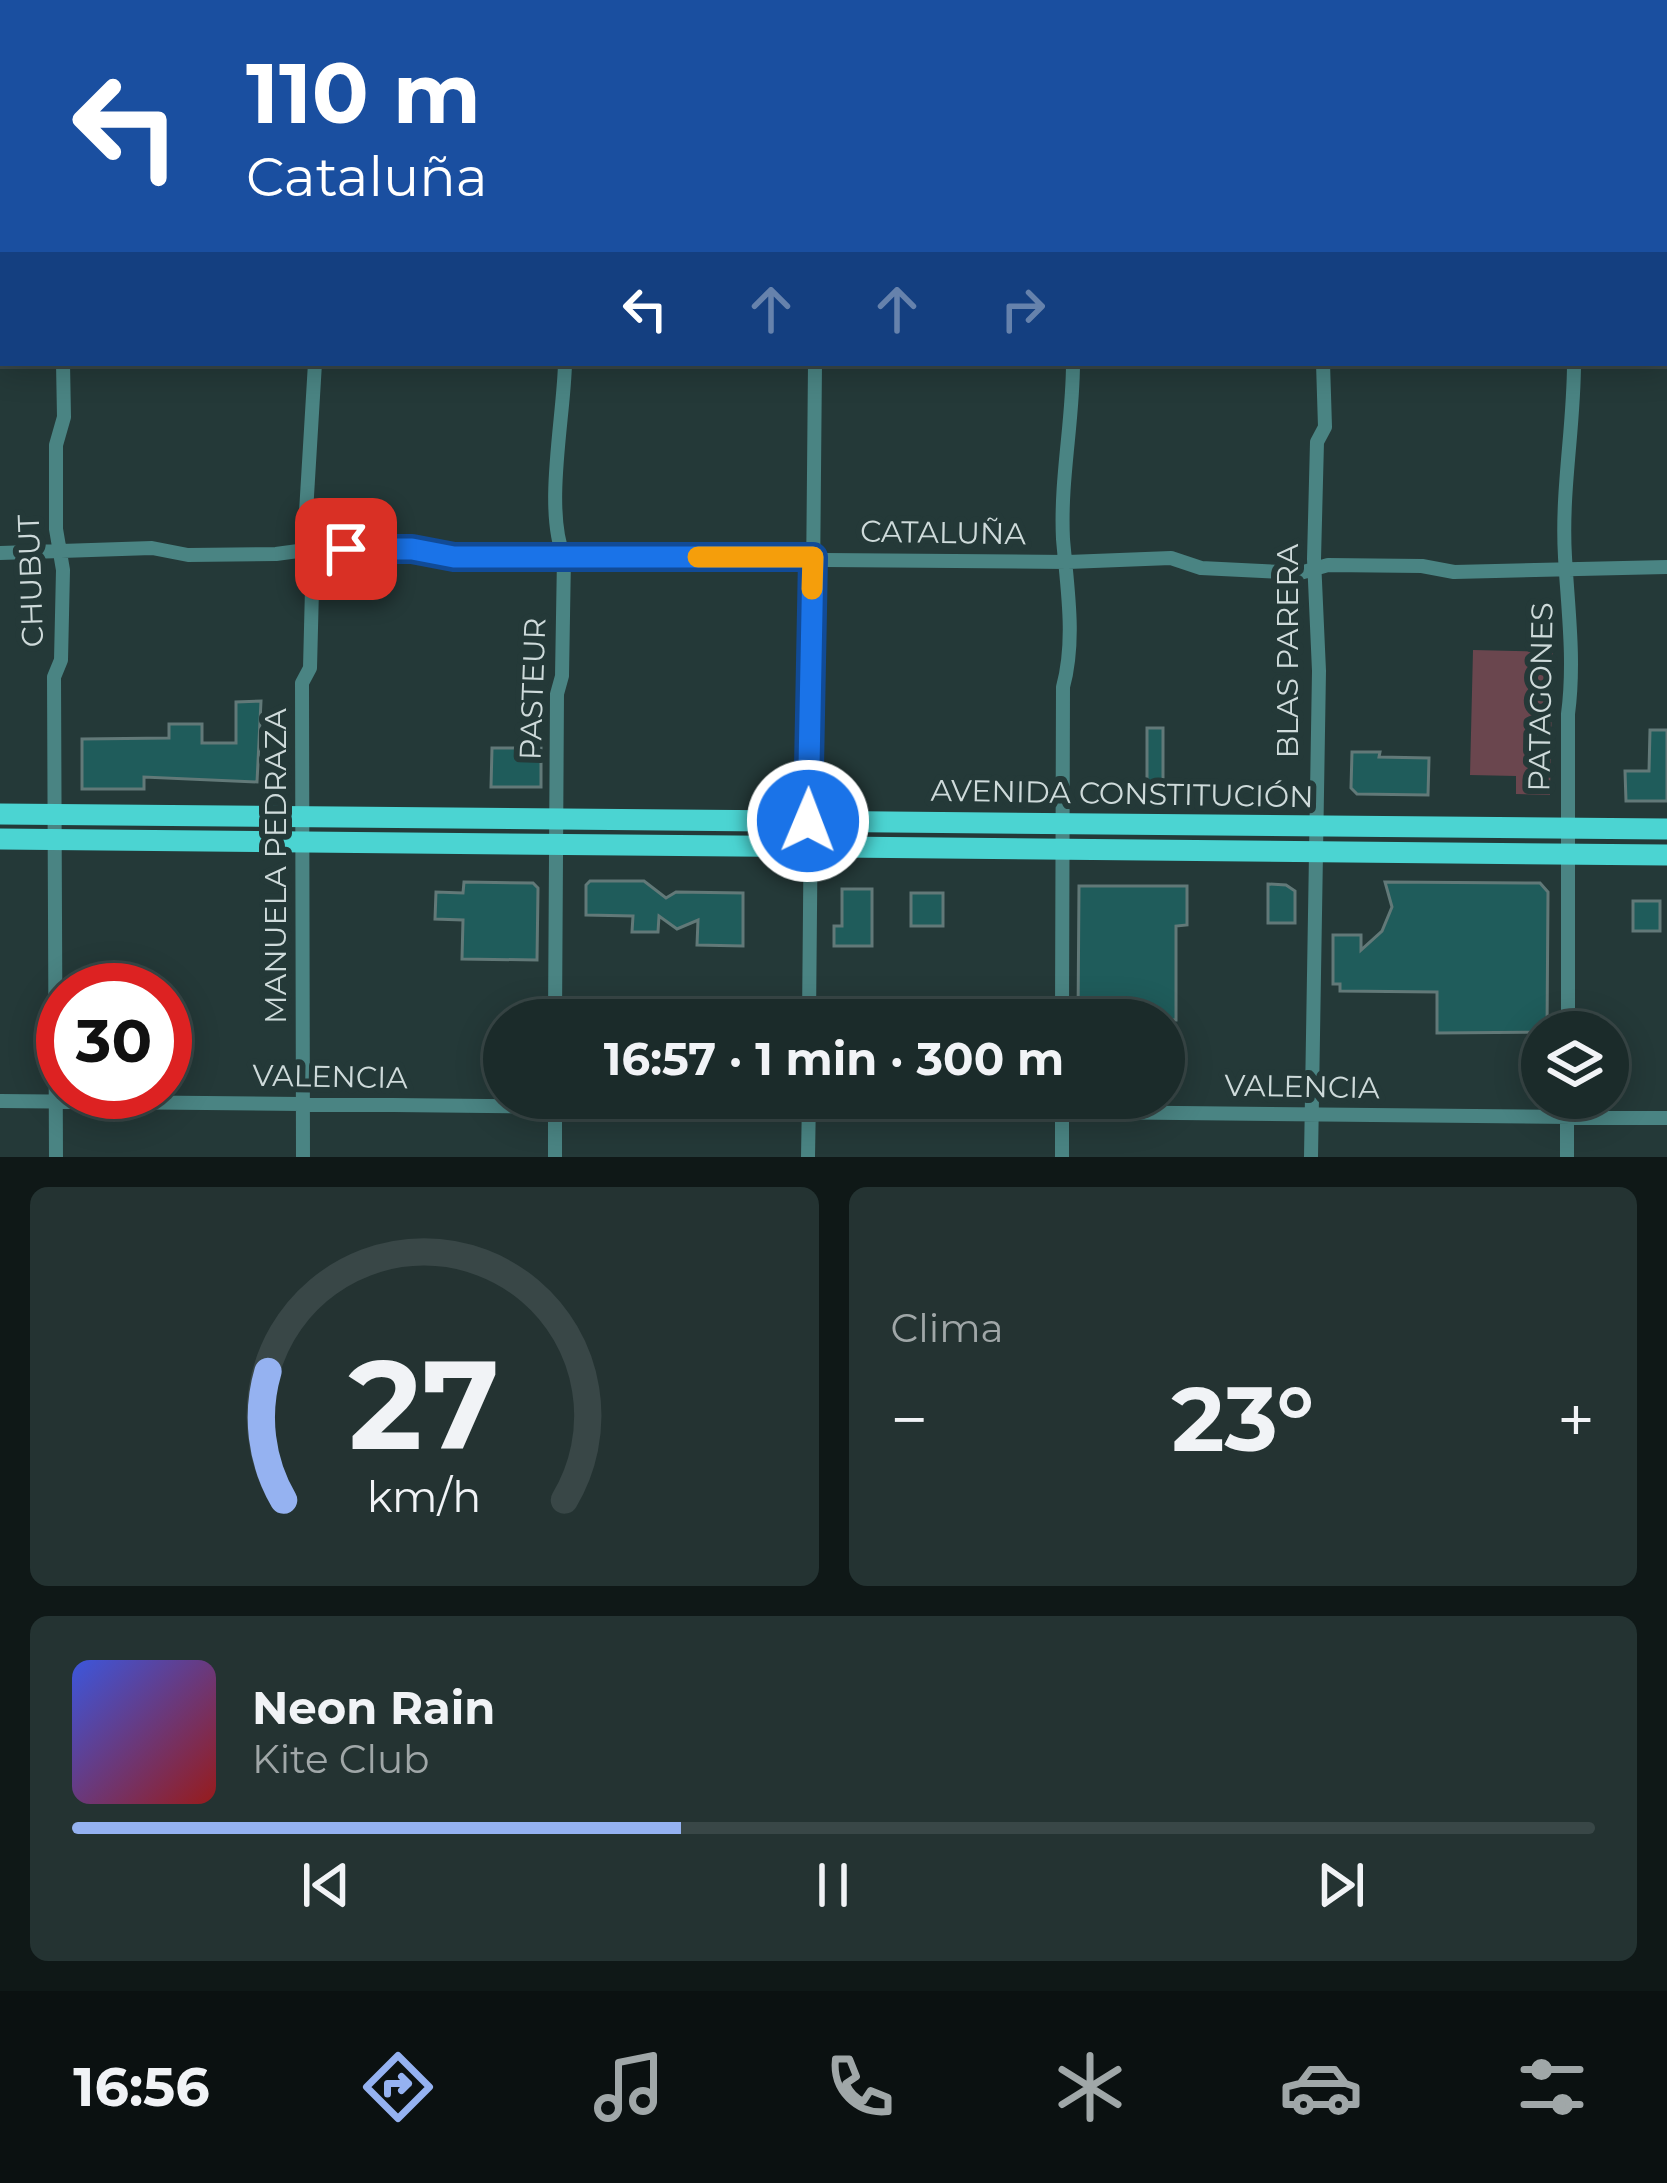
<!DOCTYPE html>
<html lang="es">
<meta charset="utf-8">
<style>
body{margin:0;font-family:Montserrat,sans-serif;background:#243332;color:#f1f3f6;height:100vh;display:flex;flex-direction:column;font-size:45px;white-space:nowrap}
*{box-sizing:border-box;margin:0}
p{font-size:39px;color:#a0a7a8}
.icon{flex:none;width:66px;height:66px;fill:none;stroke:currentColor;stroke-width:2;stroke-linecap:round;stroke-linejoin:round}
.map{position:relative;height:1157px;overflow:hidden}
.panel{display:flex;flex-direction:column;gap:30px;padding:30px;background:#0f1817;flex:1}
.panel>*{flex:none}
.guide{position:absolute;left:0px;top:0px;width:1668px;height:366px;box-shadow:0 6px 30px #0003,0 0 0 3px #394747;background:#1a4fa0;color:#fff;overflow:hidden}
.controls{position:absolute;left:1521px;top:1011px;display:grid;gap:24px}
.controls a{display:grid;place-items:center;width:108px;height:108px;border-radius:50%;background:#1b2b2a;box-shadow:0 6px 30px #0003,0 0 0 3px #394747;font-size:60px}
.speed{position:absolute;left:36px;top:963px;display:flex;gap:24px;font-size:60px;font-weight:700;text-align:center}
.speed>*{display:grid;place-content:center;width:156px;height:156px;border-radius:50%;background:#1b2b2a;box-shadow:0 6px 30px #0003,0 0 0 3px #394747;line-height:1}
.speed .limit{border:18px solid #d22;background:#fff;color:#111}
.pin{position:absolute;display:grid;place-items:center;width:102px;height:102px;color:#fff;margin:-51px;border-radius:24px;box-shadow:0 6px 18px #0006}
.me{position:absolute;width:132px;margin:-66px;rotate:1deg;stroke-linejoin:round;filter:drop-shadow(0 0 9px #0008)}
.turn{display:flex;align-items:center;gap:42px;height:252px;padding:0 48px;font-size:54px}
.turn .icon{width:156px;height:156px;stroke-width:2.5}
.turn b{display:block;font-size:84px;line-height:102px}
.lanes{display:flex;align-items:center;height:114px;padding:0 48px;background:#0003;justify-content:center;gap:60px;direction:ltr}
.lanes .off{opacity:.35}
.big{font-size:90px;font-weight:700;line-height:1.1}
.panel .tile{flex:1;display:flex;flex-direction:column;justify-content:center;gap:18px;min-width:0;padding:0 42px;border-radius:18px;background:#243332}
.panel .dial{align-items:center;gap:0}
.dial svg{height:312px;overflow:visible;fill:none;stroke:#394747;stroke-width:7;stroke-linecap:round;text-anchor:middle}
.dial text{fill:#f1f3f6;stroke:none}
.song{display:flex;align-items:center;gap:36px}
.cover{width:144px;height:144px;border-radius:18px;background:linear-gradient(135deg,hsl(230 70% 55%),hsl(0 70% 35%))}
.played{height:12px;border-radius:6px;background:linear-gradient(90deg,#95b2f1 40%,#394747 40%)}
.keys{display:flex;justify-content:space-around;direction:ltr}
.heat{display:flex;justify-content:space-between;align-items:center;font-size:66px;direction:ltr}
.panel .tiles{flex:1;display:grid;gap:30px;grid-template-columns:1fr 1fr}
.tile:last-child{grid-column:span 2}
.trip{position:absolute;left:483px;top:999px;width:702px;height:120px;border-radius:60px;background:#1b2b2a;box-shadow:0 6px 30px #0003,0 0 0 3px #394747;font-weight:700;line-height:120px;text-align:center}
.dock{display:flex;height:192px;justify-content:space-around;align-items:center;background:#0b1111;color:#a0a7a8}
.dock .icon{width:84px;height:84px}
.dock .current{color:#95b2f1}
.dock b{font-size:54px;color:#f1f3f6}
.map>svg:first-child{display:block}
</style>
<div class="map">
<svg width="1667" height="1157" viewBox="0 0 1667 1157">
<rect width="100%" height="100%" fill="#243938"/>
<path fill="#6a464e" d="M 1473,650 L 1553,652 L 1550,795 L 1516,794 L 1516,776 L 1470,775 Z"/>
<path fill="#1f5c5b" stroke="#627978" stroke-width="3" d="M 261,701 L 257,782 L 144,777 L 144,789 L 82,789 L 82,739 L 169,738 L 169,724 L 202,724 L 202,743 L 236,743 L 236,702 Z
M 1147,728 L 1163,728 L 1163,796 L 1147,796 Z
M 1650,730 L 1667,730 L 1667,801 L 1626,801 L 1625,771 L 1649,771 Z
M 492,748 L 541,748 L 541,787 L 491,787 Z
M 1352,752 L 1380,752 L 1379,757 L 1429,758 L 1428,795 L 1357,794 L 1351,788 Z
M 590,881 L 644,881 L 666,898 L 676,892 L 743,893 L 743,946 L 697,945 L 698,920 L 677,929 L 659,916 L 658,932 L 632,932 L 633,916 L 586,915 L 586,885 Z
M 464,882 L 533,883 L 538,888 L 537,960 L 462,959 L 463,920 L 435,919 L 436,892 L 463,893 Z
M 1385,882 L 1540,883 L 1548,892 L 1547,1032 L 1437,1033 L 1437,992 L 1340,991 L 1340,984 L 1333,984 L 1333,935 L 1361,935 L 1361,950 L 1382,931 L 1392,907 Z
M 1268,884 L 1286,885 L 1295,891 L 1295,923 L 1268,923 Z
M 1079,886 L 1187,886 L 1187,925 L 1176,926 L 1176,1020 L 1078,1020 Z
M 842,889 L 872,889 L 872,946 L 834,946 L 834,926 L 842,926 Z
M 911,893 L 943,893 L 943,926 L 911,926 Z
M 1633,901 L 1660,901 L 1660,931 L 1633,931 Z"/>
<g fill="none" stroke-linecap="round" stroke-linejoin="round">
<path stroke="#4a8483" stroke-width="14" d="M 61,3 L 61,0
M 308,3 L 308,0
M 564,3 L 564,0
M 817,3 L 818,0
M 1068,3 L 1069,0
M 1323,3 L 1323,0
M 1576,3 L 1576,0
M 0,49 L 3,49
M 0,300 L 3,301
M 1665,313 L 1667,313
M 0,553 L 152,548 L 188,555 L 276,554 L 313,549 L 412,549 L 454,557 L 1068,562 L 1171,558 L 1201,568 L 1300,573 L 1328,565 L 1422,566 L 1454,572 L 1667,567
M 555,1020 L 557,694 L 562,676 L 564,557 C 544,509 564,417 565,363
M 809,1020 L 815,363
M 1062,1020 L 1063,687 C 1076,639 1067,587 1063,539 C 1060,479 1073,422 1073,363
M 1568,1032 L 1568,714 C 1575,661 1568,610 1565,557 C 1561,491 1574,428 1574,363
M 1062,1098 L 1062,1157
M 0,1101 L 1667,1118
M 56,1157 L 54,677 L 61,660 L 63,570 L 56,529 L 56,445 L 64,417 L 63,363
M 303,1157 L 302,683 L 310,668 L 313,549 L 305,529 L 315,363
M 555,1157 L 555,1102
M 808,1157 L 809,1098
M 1311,1157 L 1319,671 L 1314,559 L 1317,442 L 1325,427 L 1323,363
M 1567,1157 L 1567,1098"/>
<path stroke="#4bd4d2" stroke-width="21" d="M 0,814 L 1667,829
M 0,839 L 1667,855"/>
</g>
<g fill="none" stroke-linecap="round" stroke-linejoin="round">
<g stroke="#114b97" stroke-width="30">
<path id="route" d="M 346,549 L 412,549 L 454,557 L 813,557 L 808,821"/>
</g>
<use href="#route" stroke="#1a73e8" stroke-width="21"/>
<path stroke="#f59e0b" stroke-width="21" d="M 698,557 L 813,557 L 812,589"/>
</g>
<g text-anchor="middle" stroke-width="12" stroke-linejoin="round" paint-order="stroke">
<g font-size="30" fill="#cedada" stroke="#243938">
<text transform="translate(943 533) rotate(1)" y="10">CATALUÑA</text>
<text transform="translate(31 581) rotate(-92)" y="10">CHUBUT</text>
<text transform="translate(1288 651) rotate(-90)" y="10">BLAS PARERA</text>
<text transform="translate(533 689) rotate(-88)" y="10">PASTEUR</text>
<text transform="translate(1541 697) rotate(-89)" y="10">PATAGONES</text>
<text transform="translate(1122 794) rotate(1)" y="10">AVENIDA CONSTITUCIÓN</text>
<text transform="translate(276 866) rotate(-90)" y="10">MANUELA PEDRAZA</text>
<text transform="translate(330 1077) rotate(1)" y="10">VALENCIA</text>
<text transform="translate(1302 1087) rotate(1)" y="10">VALENCIA</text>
</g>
</g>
</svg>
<div class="controls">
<a><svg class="icon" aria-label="layers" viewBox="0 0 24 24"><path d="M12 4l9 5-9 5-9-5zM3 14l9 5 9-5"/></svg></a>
</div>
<div class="speed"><div class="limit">30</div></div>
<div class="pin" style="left:346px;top:549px;background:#d93025"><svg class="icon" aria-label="arrive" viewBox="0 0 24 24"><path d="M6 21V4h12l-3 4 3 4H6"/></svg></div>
<svg class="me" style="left:808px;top:821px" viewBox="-20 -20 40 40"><circle r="17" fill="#1a73e8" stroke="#fff" stroke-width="3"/><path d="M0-11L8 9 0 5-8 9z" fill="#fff"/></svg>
<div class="trip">16:57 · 1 min · 300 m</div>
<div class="guide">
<div class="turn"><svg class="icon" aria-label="left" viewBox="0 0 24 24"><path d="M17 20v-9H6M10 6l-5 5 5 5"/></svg><div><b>110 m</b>Cataluña</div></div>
<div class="lanes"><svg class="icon" aria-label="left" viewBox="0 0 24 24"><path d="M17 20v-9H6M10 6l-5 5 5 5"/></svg><svg class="icon off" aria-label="ahead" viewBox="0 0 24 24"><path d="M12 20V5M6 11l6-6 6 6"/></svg><svg class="icon off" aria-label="ahead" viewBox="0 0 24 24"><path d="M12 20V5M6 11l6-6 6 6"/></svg><svg class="icon off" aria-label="right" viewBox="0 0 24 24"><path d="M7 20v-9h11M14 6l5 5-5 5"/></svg></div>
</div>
</div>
<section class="panel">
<div class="tiles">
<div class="tile dial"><svg viewBox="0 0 100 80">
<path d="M14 69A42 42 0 1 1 86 69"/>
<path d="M14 69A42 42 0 0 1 10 36" stroke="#95b2f1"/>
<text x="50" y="56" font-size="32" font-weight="700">27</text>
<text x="50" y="72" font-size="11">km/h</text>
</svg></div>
<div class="tile"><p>Clima</p>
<div class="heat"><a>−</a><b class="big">23°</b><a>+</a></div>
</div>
<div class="tile">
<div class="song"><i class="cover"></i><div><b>Neon Rain</b><p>Kite Club</p></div></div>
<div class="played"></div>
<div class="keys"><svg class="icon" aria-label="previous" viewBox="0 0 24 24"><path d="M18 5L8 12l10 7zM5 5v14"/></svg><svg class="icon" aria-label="pause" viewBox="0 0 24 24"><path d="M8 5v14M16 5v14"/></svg><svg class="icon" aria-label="next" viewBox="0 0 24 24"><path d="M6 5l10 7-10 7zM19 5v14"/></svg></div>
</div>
</div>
</section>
<nav class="dock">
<b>16:56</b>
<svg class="icon current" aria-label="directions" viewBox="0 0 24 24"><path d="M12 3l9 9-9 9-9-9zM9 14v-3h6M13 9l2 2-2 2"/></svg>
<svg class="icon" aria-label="music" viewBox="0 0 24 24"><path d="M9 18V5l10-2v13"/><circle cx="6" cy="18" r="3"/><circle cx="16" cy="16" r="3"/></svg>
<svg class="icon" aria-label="phone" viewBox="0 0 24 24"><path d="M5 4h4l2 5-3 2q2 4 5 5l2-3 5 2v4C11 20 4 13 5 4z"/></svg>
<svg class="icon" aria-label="climate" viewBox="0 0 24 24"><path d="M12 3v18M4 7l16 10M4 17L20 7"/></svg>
<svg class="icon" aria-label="car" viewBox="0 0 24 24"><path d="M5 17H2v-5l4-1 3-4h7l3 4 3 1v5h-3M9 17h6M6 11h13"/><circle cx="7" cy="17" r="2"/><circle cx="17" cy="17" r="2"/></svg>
<svg class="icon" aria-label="filters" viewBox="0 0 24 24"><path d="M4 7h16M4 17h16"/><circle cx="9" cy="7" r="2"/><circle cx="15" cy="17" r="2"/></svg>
</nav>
